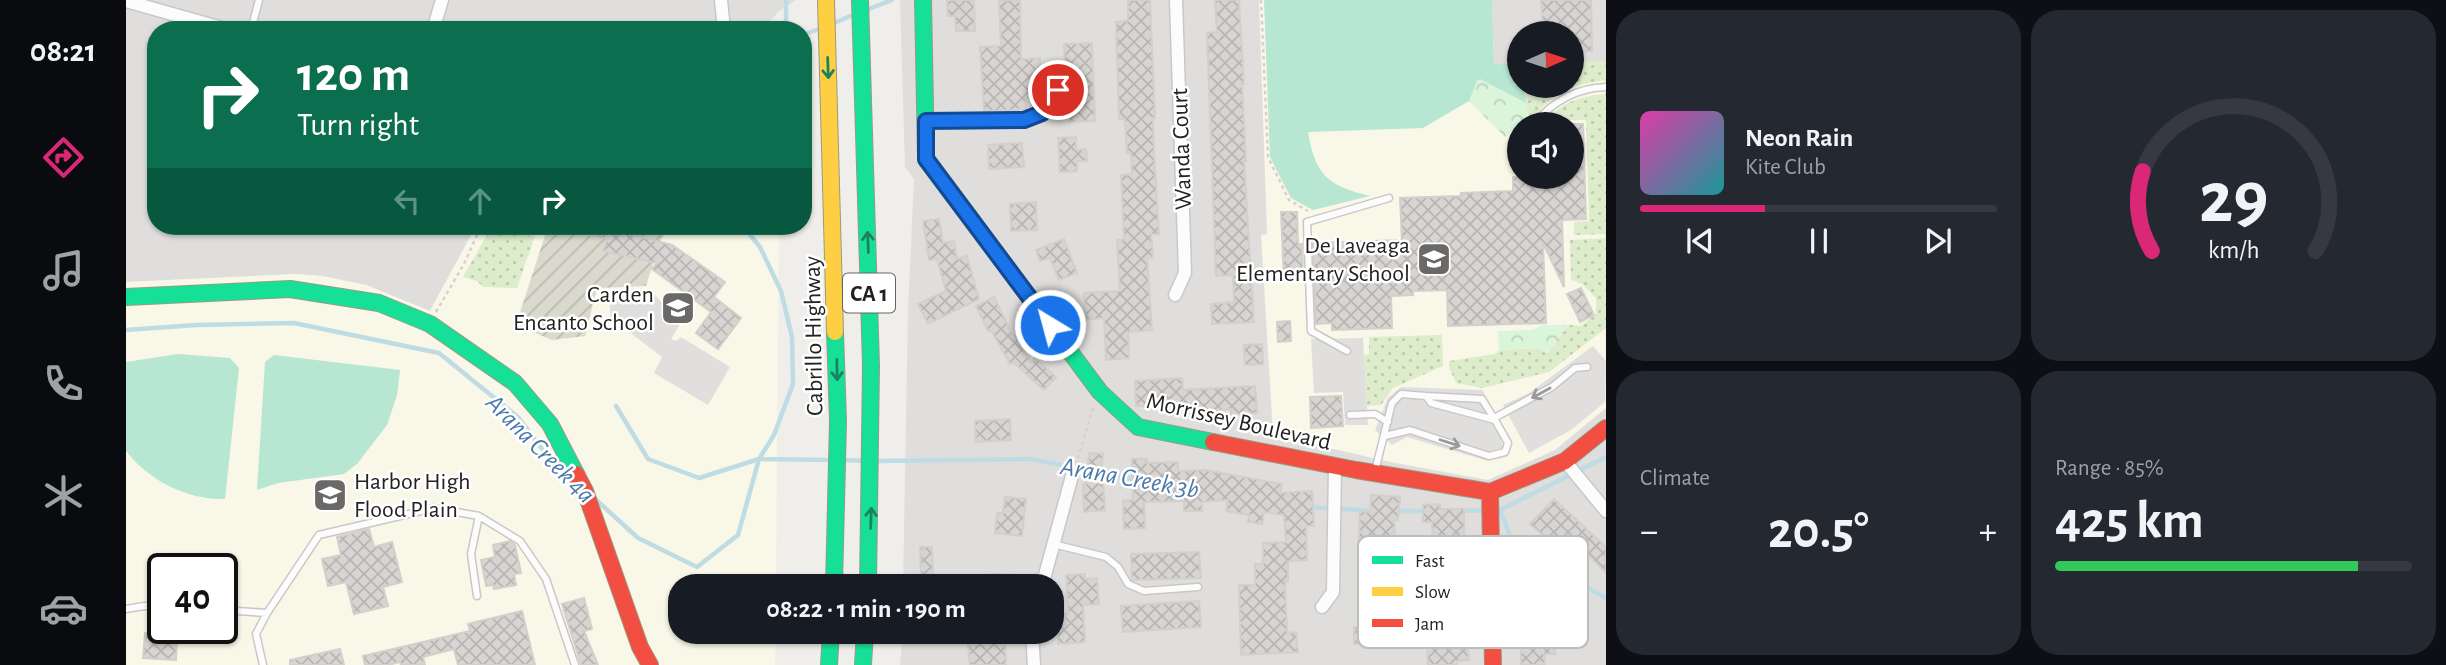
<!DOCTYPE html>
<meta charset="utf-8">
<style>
body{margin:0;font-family:"Alegreya Sans",sans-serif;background:#242831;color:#f1f3f6;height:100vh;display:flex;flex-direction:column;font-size:26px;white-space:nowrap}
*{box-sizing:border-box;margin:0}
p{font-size:23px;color:#9ea1a6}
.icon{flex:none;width:38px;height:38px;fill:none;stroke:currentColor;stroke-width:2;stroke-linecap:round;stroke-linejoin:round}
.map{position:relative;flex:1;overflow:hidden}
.panel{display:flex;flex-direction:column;gap:10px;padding:10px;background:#0d0f14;width:840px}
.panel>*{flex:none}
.banner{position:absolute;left:21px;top:21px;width:665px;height:214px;border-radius:28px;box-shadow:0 2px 5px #0004;background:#0b6e4f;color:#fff;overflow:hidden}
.needle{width:46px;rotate:87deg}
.buttons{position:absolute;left:1381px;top:21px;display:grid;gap:14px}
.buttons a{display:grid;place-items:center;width:77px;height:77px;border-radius:50%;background:#171b24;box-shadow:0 2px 5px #0004;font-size:35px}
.speed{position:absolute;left:21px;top:553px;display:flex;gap:14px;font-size:35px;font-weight:700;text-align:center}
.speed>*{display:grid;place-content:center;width:91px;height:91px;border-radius:50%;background:#171b24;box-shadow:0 2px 5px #0004;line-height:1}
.speed .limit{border:4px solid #111;border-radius:10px;background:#fff;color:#111}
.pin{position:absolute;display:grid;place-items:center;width:60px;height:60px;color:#fff;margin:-30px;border:4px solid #fff;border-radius:50%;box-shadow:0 2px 7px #0007}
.me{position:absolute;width:77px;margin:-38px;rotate:323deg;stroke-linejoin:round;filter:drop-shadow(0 0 5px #0008)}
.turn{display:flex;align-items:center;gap:24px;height:147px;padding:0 35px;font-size:32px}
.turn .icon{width:91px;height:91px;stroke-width:2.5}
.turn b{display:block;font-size:49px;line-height:60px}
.lanes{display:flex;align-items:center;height:66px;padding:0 35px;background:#0003;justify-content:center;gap:35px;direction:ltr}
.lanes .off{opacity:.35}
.big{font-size:52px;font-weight:700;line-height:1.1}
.panel .tile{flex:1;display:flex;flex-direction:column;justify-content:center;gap:10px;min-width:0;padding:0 24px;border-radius:28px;background:#242831}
.panel .dial{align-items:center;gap:0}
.dial svg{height:182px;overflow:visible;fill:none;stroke:#363941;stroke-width:7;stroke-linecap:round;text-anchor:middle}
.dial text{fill:#f1f3f6;stroke:none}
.song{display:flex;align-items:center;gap:21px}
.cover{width:84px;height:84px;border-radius:10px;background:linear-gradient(135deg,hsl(320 70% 55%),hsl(180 70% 35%))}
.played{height:7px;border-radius:4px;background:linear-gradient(90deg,#db2777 35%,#363941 35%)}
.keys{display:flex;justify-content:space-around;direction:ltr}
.heat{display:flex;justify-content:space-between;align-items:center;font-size:38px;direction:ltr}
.charge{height:10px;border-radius:5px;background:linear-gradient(90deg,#34c759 85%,#363941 0)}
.panel .tiles{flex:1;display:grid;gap:10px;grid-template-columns:repeat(2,1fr)}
.trip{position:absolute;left:542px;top:574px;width:396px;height:70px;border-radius:28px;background:#171b24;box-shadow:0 2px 5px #0004;font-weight:700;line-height:70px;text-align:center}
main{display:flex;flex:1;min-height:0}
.dock{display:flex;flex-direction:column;width:126px;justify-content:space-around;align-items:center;background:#090b0e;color:#9ea1a6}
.dock .icon{width:49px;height:49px}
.dock .active{color:#db2777}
.dock b{font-size:32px;color:#f1f3f6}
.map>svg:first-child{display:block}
</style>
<main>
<nav class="dock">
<b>08:21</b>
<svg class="icon active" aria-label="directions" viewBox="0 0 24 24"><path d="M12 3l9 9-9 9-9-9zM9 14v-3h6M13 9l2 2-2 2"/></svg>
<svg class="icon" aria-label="music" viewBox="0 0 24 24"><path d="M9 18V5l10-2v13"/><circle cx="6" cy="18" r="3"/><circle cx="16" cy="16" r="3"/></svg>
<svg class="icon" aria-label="phone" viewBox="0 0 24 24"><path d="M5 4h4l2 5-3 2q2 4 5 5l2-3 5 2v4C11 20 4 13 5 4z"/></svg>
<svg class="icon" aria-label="climate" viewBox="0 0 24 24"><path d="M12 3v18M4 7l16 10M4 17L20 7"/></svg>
<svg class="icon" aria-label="car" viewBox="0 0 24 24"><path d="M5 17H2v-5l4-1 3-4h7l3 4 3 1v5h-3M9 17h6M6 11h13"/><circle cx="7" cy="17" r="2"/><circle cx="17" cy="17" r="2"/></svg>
</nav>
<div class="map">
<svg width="1480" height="665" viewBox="0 0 1480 665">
<defs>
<pattern id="construction-furrows" width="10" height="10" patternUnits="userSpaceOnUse" patternTransform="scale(1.75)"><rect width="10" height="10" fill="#d9d9cd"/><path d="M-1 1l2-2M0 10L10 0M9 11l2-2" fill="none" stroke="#babab0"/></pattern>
<pattern id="grass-dots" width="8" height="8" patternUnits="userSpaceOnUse" patternTransform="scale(1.75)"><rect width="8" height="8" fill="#ddeccb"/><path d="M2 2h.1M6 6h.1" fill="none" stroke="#bdcaae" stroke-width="1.8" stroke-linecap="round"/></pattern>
<pattern id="park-crowns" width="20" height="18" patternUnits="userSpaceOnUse" patternTransform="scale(1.75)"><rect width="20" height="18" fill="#daf5da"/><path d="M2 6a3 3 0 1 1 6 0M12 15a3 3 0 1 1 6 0" fill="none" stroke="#bbd2bb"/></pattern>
<pattern id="building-cross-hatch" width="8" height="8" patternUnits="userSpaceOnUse" patternTransform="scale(1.75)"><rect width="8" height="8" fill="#d7d4d2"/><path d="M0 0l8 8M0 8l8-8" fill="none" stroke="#b8b6b4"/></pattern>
</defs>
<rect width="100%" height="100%" fill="#f0eeeb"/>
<path fill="#dfdedc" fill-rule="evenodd" d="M 0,0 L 670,0 L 653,11 L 636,30 L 30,30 L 30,226 L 350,226 L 304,311 L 240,285 L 196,276 L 170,274 L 0,282 Z
M 774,0 L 1480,0 L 1480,665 L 774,665 L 777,632 L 926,632 L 926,586 L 777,586 L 782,312 L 788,179 L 779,167 ZM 1393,33 L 1446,33 L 1446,86 L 1393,86 ZM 1393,124 L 1446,124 L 1446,177 L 1393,177 Z"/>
<path fill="#f8f7e8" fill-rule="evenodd" d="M 1133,0 L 1366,0 L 1368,64 L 1393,86 L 1446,86 L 1479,63 L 1480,408 L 1429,450 L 1362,480 L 1264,462 L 1147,435 L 1135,235 L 1141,234 ZM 1393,124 L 1446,124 L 1446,177 L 1393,177 Z
M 350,226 L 653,226 L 650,586 L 555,586 L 555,632 L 650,632 L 649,665 L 0,665 L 0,282 L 170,274 L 196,276 L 240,285 L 304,311 ZM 37,569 L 96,569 L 96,628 L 37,628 Z"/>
<path fill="url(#construction-furrows)" d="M 422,226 L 543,226 L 534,242 L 520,286 L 471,288 L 459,336 L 426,340 L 390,325 Z"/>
<path fill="url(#grass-dots)" d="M 1446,61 L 1480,61 L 1480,80 C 1449,84 1427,93 1407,118 L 1402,114 L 1397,86 L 1446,86 Z
M 1480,94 L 1480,234 L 1448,235 L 1448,222 L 1463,221 L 1460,120 L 1421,120 C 1436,101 1457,96 1480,94 Z
M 366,226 L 380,226 L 387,233 L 409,236 L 391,288 L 357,287 L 351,281 L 337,277 Z
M 1480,238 L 1480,328 L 1423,372 L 1356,388 L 1330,383 L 1323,367 L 1323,361 L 1369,354 L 1374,350 L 1413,348 L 1421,353 L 1443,325 L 1455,326 L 1470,313 L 1470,298 L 1456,284 L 1445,280 L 1444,240 Z
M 1316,335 L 1317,366 L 1267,388 L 1255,405 L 1241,406 L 1238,355 L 1243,354 L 1243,337 Z"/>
<path fill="url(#park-crowns)" d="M 1354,79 L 1400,103 L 1402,114 L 1379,137 L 1343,101 L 1351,81 Z
M 1417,325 L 1443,325 L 1420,353 L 1412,348 L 1373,350 L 1372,331 L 1406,330 Z"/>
<path fill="#b7e6d2" d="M 1138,0 L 1366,0 L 1368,64 L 1393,63 L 1393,86 L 1397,86 L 1400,103 L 1354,79 L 1351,81 L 1343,101 L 1297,128 L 1182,132 C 1189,175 1202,186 1244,196 L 1187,210 L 1165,198 L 1144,157 Z
M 52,354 L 104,358 L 113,368 L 99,499 C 62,500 23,481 0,451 L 0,362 Z
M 148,355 L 274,370 L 271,395 L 261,425 L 231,464 L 218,474 L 152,483 L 131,490 L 139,362 Z"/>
<path fill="#e0dfde" d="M 525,290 L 554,324 L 545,339 L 550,341 L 555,337 L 604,367 L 582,405 L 528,373 L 536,357 L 484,317 L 484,291 Z
M 1237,338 L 1242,425 L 1219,425 L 1217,392 L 1188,393 L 1185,339 Z
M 1467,346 L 1480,361 L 1479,402 L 1445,430 L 1403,453 L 1377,405 L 1403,393 Z
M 1275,387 L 1357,390 L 1381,457 L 1362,461 L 1281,437 L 1266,445 L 1249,430 L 1262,398 Z"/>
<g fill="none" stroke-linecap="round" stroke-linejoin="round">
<path stroke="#bfdbe3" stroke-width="4.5" d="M 660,0 L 660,30
M 740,10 L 766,0
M 708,23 L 729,14
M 677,35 L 693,29
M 0,330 L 70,325 L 168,323 L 313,353 L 393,418 L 434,473 L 449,483
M 490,406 L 522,459 L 573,478 L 633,459 L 705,460
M 717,460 L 740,461
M 752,461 L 904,459 L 1011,480
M 467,497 L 512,538 L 571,567 L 612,535 L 633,459 L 648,435 L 667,384 L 666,337 L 655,291 L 634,247 L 617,226
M 1182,507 L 1250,511
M 1374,510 L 1384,536 L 1437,574 L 1480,598
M 1269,511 L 1303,511
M 1332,511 L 1374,510 L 1480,457"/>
</g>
<path fill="url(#building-cross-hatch)" stroke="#d3d0cc" stroke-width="2" d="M 821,0 L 848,0 L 849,31 L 830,31 L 829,16 L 822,16 Z
M 873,0 L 894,0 L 895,59 L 914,58 L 915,79 L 910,80 L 911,98 L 900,98 L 900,109 L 858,111 L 854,47 L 875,46 Z
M 1002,0 L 1024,0 L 1029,118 L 1027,118 L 1028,152 L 1033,234 L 1025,234 L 1027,258 L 1021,258 L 1026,330 L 1002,332 L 1003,358 L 980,360 L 978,318 L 959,320 L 958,293 L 994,291 L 991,240 L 998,240 L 995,175 L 1006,174 L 1005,153 L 1001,153 L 999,119 L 993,119 L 990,22 L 1002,21 Z
M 1089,0 L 1113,0 L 1118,84 L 1116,84 L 1120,161 L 1118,161 L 1128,322 L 1086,324 L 1085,304 L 1108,302 L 1107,275 L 1090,276 L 1081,33 L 1091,32 Z
M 1415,0 L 1465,0 L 1466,51 L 1446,52 L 1446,33 L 1417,33 Z
M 966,43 L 969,121 L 943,122 L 942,96 L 951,96 L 949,71 L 939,72 L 938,44 Z
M 1446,124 L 1457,124 L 1460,219 L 1436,220 L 1438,287 L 1417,243 L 1420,323 L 1322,326 L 1321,290 L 1287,291 L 1287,295 L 1265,296 L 1266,328 L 1206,330 L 1206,323 L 1190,324 L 1187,243 L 1276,240 L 1274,198 L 1335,196 L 1335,193 L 1387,191 L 1387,177 L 1446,177 Z
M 950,137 L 950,150 L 960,149 L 961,161 L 951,161 L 951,171 L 934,172 L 932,138 Z
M 896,143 L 898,167 L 863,169 L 862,145 Z
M 910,202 L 911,230 L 885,231 L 884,204 Z
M 1155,212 L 1171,212 L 1172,244 L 1176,244 L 1177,278 L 1158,280 Z
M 813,219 L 817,243 L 828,241 L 831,259 L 841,256 L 853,299 L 802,324 L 792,304 L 820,291 L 811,259 L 803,260 L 797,221 Z
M 443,226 L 475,226 L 546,245 L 599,282 L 588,297 L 615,318 L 592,349 L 570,333 L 585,312 L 526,269 L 531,263 L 477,251 L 481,239 L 443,230 Z
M 938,239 L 951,273 L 933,280 L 924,258 L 914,261 L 910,250 Z
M 1455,288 L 1468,315 L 1454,322 L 1441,294 Z
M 868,297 L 887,336 L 889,335 L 905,363 L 909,358 L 930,377 L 918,390 L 887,362 L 884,364 L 865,330 L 862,331 L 850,306 Z
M 1164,321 L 1165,341 L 1152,342 L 1151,322 Z
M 1136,344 L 1137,364 L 1119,365 L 1118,345 Z
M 1056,378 L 1057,390 L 1129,386 L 1131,413 L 1105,415 L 1105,409 L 1065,411 L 1065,403 L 1010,406 L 1009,381 Z
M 1215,396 L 1217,426 L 1185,428 L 1184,397 Z
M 884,419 L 885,440 L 850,442 L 849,421 Z
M 963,453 L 977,454 L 974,483 L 977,483 L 979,510 L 958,512 L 957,484 L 960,484 Z
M 1006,459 L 1021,459 L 1021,463 L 1052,462 L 1052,471 L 1079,470 L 1156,484 L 1154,493 L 1186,491 L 1188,526 L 1180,526 L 1181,560 L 1162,561 L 1162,581 L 1159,581 L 1161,633 L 1170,632 L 1172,652 L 1115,655 L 1113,585 L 1129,585 L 1129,564 L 1137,564 L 1137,543 L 1160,542 L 1158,515 L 1138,512 L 1136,524 L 1122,522 L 1123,515 L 1100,511 L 1102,500 L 1076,502 L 1076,511 L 1058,511 L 1058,501 L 1018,502 L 1019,528 L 998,529 L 997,501 L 1007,500 Z
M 1245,495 L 1274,497 L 1272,520 L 1268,520 L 1271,573 L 1273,573 L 1275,610 L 1279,610 L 1280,624 L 1271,624 L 1272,633 L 1259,634 L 1259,642 L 1228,644 L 1228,627 L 1235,627 L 1233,591 L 1242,590 L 1240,559 L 1232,559 L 1234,511 L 1244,512 Z
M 879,497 L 900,499 L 896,536 L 869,533 L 871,513 L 877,513 Z
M 1428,499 L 1480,547 L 1480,573 L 1451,544 L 1444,551 L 1427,535 L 1422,540 L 1404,524 Z
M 1314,504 L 1314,509 L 1338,509 L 1339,594 L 1327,594 L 1329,623 L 1339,622 L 1343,660 L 1331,661 L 1331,665 L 1302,665 L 1301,645 L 1307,645 L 1302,574 L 1298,574 L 1297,554 L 1307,554 L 1306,522 L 1297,522 L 1297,505 Z
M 243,529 L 248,547 L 266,542 L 276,582 L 257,587 L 262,606 L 228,614 L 220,582 L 202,586 L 196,559 L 215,555 L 211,537 Z
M 384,541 L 389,545 L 395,573 L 388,574 L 390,585 L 368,589 L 367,585 L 360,586 L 355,560 L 369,557 L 367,545 Z
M 794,547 L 806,547 L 807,577 L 795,577 Z
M 1073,552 L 1075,578 L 1006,580 L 1005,554 Z
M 865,574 L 892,575 L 891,586 L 864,586 Z
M 959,574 L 959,579 L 971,578 L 973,604 L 957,605 L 959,642 L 932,644 L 931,626 L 940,625 L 939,614 L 942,613 L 940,575 Z
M 1425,578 L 1427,616 L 1459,615 L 1459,636 L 1429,637 L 1429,654 L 1418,654 L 1419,665 L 1395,665 L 1395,636 L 1405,636 L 1405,612 L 1398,612 L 1396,579 Z
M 458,598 L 466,629 L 458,631 L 472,665 L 455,665 L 436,604 Z
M 1073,601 L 1075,627 L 997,632 L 995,606 Z
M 396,611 L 409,665 L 332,665 L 328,649 L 297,657 L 299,665 L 275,665 L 274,662 L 262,665 L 239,665 L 237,656 L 344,631 L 342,624 Z
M 19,633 L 51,635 L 50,660 L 17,658 Z
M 879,635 L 880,665 L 844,665 L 841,637 Z
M 214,649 L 218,665 L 164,665 L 164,660 Z"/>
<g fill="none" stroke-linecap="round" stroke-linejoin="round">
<g stroke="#c9c8c7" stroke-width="9">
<path id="lane" d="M 125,30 L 133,0
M 800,121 L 898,120 L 916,113 L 932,91
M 1408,124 C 1427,101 1450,88 1480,87
M 1221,351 L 1185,331 L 1181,222 L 1263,198
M 1300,396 L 1356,399 L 1369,420
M 1224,415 L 1249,414 L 1262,422
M 1368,418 L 1426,387 L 1449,368 L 1461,367
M 1249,471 L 1266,403 L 1275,394 L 1300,396 L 1305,403 L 1369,420 L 1382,443 L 1379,452 L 1363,456 L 1284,430 L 1259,436
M 927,544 L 980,557 L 992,567 L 1002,584 L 1018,591 L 1072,587
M 351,596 L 345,554 L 353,516
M 0,609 L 18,606 L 37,607
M 96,610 L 141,613
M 137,665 L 130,634 L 141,613 L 193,535 L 308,508 L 353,516 L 394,541 L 420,579 L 449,665"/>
</g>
<g stroke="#c9c8c7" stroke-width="15">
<path id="street" d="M 595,0 L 598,30
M 0,1 L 103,30
M 307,30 L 316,0
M 1049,295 L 1059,273 L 1050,0
M 1439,461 L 1480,511
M 916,586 L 946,476
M 1196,607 L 1207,592 L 1209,466
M 906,632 L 908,665"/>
</g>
<g stroke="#999a82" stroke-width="18">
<path id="fast" d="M 734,0 L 745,366 L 742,586
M 797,0 L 800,159 L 974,392 L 1012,427 L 1087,442
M 0,297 L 164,289 L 253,303 L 304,324 L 389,383 L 424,424 L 450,474
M 708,586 L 712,421 L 709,332
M 703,665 L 705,632
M 737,665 L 739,632"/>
</g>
<g stroke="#999a82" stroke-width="18">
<path id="slow" d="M 700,0 L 709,332"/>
</g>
<g stroke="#999a82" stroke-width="18">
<path id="jam" d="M 1087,442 L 1230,470 L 1364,492 L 1439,461 L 1480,428
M 450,474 L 459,491 L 514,647 L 524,665
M 1364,492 L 1367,665"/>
</g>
<path stroke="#dccecd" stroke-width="2.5" stroke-dasharray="3.5 3.5" stroke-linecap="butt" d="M 1135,0 L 1142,157 L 1163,200 L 1182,211
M 310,312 L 338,264 L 355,226
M 950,465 L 967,408"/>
<use href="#lane" stroke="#fdfcfc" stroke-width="6"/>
<use href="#street" stroke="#fdfcfc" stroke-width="12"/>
<use href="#fast" stroke="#16e098" stroke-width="16"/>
<use href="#slow" stroke="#ffcf43" stroke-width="16"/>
<use href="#jam" stroke="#f24e42" stroke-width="16"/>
</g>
<defs><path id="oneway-shaft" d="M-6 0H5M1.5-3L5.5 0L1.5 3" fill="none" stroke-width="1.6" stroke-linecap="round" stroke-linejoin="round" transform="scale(1.75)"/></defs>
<g stroke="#1c815d">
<use href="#oneway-shaft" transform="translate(702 68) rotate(88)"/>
<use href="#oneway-shaft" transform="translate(742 242) rotate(-92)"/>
<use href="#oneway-shaft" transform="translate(711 370) rotate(89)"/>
<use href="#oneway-shaft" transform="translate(745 518) rotate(-88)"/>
</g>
<g stroke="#9a9a9a">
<use href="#oneway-shaft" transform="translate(1415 393) rotate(151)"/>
<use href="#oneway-shaft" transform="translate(1324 443) rotate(18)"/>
</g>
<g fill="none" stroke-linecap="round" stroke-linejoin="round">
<g stroke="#114b97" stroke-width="18">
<path id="route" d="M 924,325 L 800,159 L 800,121 L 898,120 L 916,113 L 932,90"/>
</g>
<use href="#route" stroke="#1a73e8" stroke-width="12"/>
</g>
<defs>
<g id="school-square" transform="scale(1.75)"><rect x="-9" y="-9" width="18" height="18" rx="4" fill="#6a6968" stroke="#fff"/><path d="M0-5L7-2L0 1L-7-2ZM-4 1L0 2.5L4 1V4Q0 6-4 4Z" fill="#fff"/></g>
</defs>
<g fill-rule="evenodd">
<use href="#school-square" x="1308" y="259"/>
<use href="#school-square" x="552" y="308"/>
<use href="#school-square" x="204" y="495"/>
</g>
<g text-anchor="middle" stroke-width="5" stroke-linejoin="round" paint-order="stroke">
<rect fill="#fff" stroke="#646464" stroke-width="2" x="717" y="273.5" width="52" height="39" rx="5"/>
<g font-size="23" font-weight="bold" fill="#222">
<text x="743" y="301">CA 1</text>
</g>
<g font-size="24" fill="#222" stroke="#fff">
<text transform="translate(1055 149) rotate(-92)" y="8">Wanda Court</text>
<text transform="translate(687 336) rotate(-91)" y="8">Cabrillo Highway</text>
<text transform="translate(1113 421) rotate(13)" y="8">Morrissey Boulevard</text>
</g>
<g font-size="24" fill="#222" stroke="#fff" text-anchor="end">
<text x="1284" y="253">De Laveaga<tspan x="1284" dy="28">Elementary School</tspan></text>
<text x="528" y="302">Carden<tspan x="528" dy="28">Encanto School</tspan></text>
<text x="228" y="489" text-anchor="start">Harbor High<tspan x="228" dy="28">Flood Plain</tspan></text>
</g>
<g font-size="26" font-style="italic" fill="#4a7aab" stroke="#fff">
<text transform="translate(415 448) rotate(45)" y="9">Arana Creek 4a</text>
<text transform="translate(1004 477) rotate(10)" y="9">Arana Creek 3b</text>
</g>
</g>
<rect x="1232" y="536" width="230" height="112" rx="10" fill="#fff" stroke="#bdbdbd" stroke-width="2"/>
<rect x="1246" y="556" width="31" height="8" fill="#16e098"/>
<rect x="1246" y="587" width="31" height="9" fill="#ffcf43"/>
<rect x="1246" y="619" width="31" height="8" fill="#f24e42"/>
<g font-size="19" fill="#222">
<text x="1289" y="567">Fast</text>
<text x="1289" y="598">Slow</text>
<text x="1289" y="630">Jam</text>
</g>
</svg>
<div class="buttons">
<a><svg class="needle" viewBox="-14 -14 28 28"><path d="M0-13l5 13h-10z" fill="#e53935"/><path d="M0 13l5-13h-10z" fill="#9ea1a6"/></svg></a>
<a><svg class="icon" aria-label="sound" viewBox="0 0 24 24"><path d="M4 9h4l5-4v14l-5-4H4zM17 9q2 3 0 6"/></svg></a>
</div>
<div class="speed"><div class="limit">40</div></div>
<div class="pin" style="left:932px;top:90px;background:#d93025"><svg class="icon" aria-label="arrive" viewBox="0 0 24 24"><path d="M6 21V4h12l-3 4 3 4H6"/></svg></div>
<svg class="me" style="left:924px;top:325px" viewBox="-20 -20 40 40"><circle r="17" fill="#1a73e8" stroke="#fff" stroke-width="3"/><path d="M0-11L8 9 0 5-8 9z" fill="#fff"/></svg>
<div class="trip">08:22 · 1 min · 190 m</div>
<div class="banner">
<div class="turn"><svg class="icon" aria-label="right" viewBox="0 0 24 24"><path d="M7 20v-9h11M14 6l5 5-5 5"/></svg><div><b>120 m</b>Turn right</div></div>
<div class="lanes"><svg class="icon off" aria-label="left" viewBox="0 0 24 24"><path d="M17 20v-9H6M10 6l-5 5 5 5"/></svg><svg class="icon off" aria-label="ahead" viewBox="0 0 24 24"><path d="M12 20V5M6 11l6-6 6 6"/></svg><svg class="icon" aria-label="right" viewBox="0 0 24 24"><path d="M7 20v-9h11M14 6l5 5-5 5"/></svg></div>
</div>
</div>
<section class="panel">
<div class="tiles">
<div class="tile">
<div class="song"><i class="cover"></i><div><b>Neon Rain</b><p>Kite Club</p></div></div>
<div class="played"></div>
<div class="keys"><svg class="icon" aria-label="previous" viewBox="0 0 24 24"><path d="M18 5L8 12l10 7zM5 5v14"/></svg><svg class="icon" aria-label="pause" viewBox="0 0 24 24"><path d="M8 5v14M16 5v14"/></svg><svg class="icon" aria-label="next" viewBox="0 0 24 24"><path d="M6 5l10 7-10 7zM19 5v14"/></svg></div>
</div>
<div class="tile dial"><svg viewBox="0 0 100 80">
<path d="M14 69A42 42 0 1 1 86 69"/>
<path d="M14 69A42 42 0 0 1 10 34" stroke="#db2777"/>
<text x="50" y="56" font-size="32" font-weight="700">29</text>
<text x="50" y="72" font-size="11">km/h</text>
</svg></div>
<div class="tile"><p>Climate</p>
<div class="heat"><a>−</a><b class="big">20.5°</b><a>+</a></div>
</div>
<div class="tile"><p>Range · 85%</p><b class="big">425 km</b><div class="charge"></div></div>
</div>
</section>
</main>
